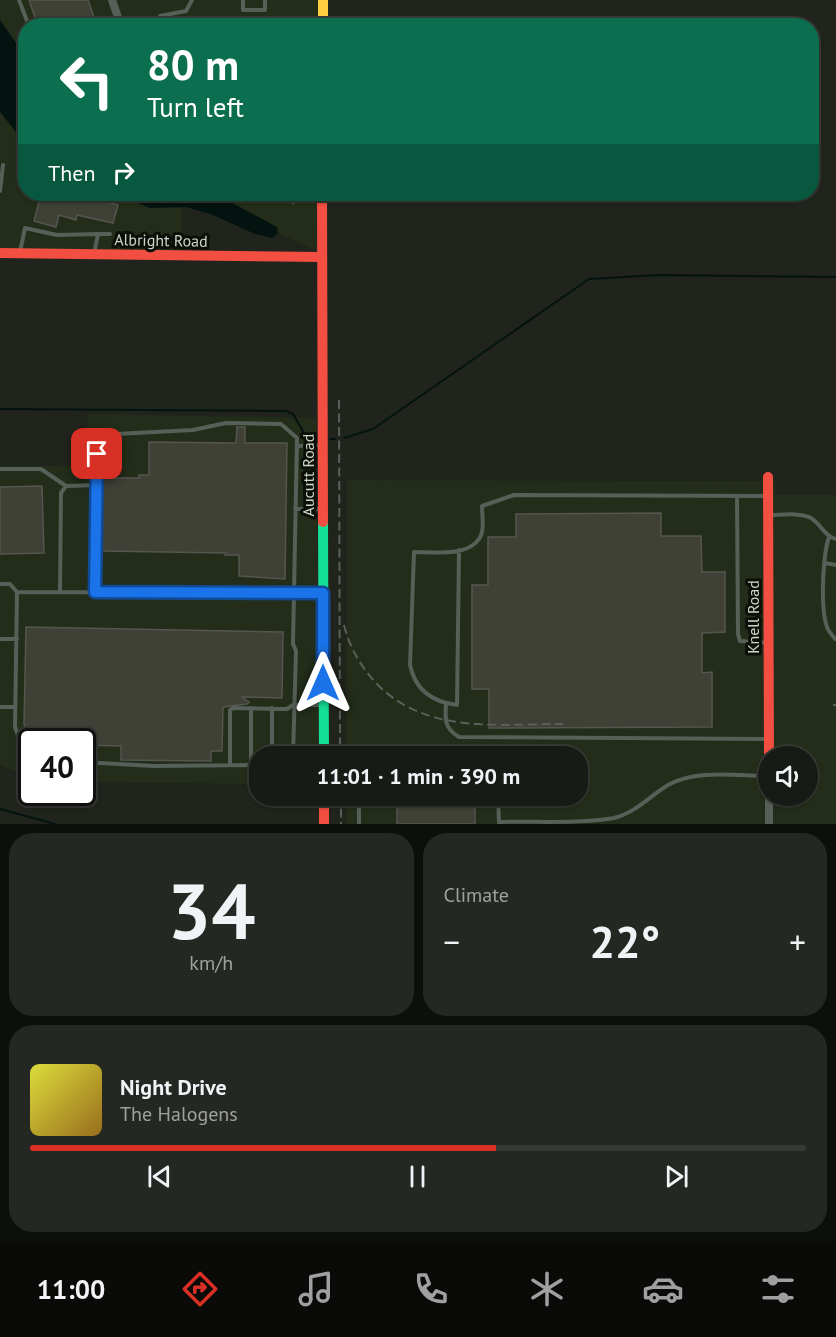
<!DOCTYPE html>
<meta charset="utf-8">
<style>
body{margin:0;font-family:"PT Sans",sans-serif;background:#252822;color:#f1f3f6;height:100vh;display:flex;flex-direction:column;font-size:22px;white-space:nowrap}
*{box-sizing:border-box;margin:0}
p{font-size:20px;color:#9fa1a0}
.icon{flex:none;width:33px;height:33px;fill:none;stroke:currentColor;stroke-width:2;stroke-linecap:round;stroke-linejoin:round}
.map{position:relative;height:824px;overflow:hidden}
.details{display:flex;flex-direction:column;gap:9px;padding:9px;background:#0d0f0c;flex:1}
.details>*{flex:none}
.guide{position:absolute;left:18px;top:18px;width:801px;height:183px;border-radius:24px;box-shadow:0 2px 4px #0004,0 0 0 2px #363934;background:#0b6e4f;color:#fff;overflow:hidden}
.tools{position:absolute;left:758px;top:746px;display:grid;gap:12px}
.tools a{display:grid;place-items:center;width:60px;height:60px;border-radius:50%;background:#181b15;box-shadow:0 2px 4px #0004,0 0 0 2px #363934;font-size:30px}
.speed{position:absolute;left:18px;top:728px;display:flex;gap:12px;font-size:30px;font-weight:700;text-align:center}
.speed>*{display:grid;place-content:center;width:78px;height:78px;border-radius:50%;background:#181b15;box-shadow:0 2px 4px #0004,0 0 0 2px #363934;line-height:1}
.speed .limit{border:3px solid #111;border-radius:9px;background:#fff;color:#111}
.pin{position:absolute;display:grid;place-items:center;width:51px;height:51px;color:#fff;margin:-26px;border-radius:12px;box-shadow:0 3px 9px #0006}
.me{position:absolute;width:66px;margin:-33px;rotate:0deg;stroke-linejoin:round;filter:drop-shadow(0 0 4px #0008)}
.turn{display:flex;align-items:center;gap:21px;height:126px;padding:0 30px;font-size:27px}
.turn .icon{width:78px;height:78px;stroke-width:2.5}
.turn b{display:block;font-size:42px;line-height:51px}
.then{display:flex;align-items:center;height:57px;padding:0 30px;background:#0003;gap:12px;font-size:22px}
.big{font-size:45px;font-weight:600;line-height:1.1}
.details .widget{flex:1;display:flex;flex-direction:column;justify-content:center;gap:9px;min-width:0;padding:0 21px;border-radius:24px;background:#252822}
.details .dial{align-items:center;gap:0}
.dial b{font-size:78px;line-height:1}
.song{display:flex;align-items:center;gap:18px}
.cover{width:72px;height:72px;border-radius:9px;background:linear-gradient(135deg,hsl(60 70% 55%),hsl(40 70% 35%))}
.played{height:6px;border-radius:3px;background:linear-gradient(90deg,#d93025 60%,#363934 60%)}
.keys{display:flex;justify-content:space-around;direction:ltr}
.heat{display:flex;justify-content:space-between;align-items:center;font-size:33px;direction:ltr}
.details .tiles{flex:1;display:grid;gap:9px;grid-template-columns:1fr 1fr}
.widget:last-child{grid-column:span 2}
.trip{position:absolute;left:249px;top:746px;width:339px;height:60px;border-radius:24px;background:#181b15;box-shadow:0 2px 4px #0004,0 0 0 2px #363934;font-weight:600;line-height:60px;text-align:center}
.dock{display:flex;height:96px;justify-content:space-around;align-items:center;background:#0a0b08;color:#9fa1a0}
.dock .icon{width:42px;height:42px}
.dock .selected{color:#d93025}
.dock b{font-size:27px;color:#f1f3f6}
.map>svg:first-child{display:block}
</style>
<div class="map">
<svg width="836" height="824" viewBox="0 0 836 824">
<rect width="100%" height="100%" fill="#20241c"/>
<path fill="#232d19" fill-rule="evenodd" d="M 0,0 L 318,0 L 318,25 L 26,26 L 25,67 L 0,39 Z
M 0,111 L 25,139 L 26,194 L 123,194 L 140,202 L 182,208 L 182,251 L 0,249 Z
M 199,194 L 318,194 L 318,252 Z
M 88,414 L 316,418 L 319,756 L 260,756 L 259,784 L 83,782 L 82,741 L 32,741 L 31,778 L 0,765 L 0,466 L 86,466 Z
M 347,480 L 761,481 L 775,482 L 775,495 L 836,495 L 836,824 L 346,824 L 346,795 L 578,795 L 578,756 L 346,756 ZM 768,756 L 807,756 L 807,795 L 768,795 Z"/>
<path fill="#031310" d="M 0,20 L 25,56 L 25,143 L 0,112 Z
M 116,194 L 216,194 L 277,227 L 278,233 L 272,238 L 255,234 L 213,215 L 186,207 L 150,208 Z"/>
<g fill="none" stroke-linecap="round" stroke-linejoin="round">
<path stroke="#031310" stroke-width="2" d="M 0,409 L 286,411 L 293,414 L 307,438
M 344,438 L 373,429 L 589,279 L 659,275 L 836,277
M 330,439 L 335,439
M 0,809 L 55,824"/>
</g>
<path fill="#3f4036" stroke="#55564f" stroke-width="1.5" d="M 29,0 L 88,0 L 97,26 L 38,26 Z
M 240,19 L 283,19 L 283,26 L 240,26 Z
M 41,194 L 81,194 L 118,205 L 113,223 L 77,215 L 76,220 L 59,215 L 56,227 L 34,221 Z
M 237,427 L 245,427 L 245,443 L 287,443 L 285,579 L 239,576 L 239,555 L 225,555 L 226,553 L 102,551 L 102,478 L 139,478 L 139,475 L 149,475 L 149,442 L 236,443 Z
M 42,486 L 44,553 L 0,554 L 0,487 Z
M 661,513 L 661,536 L 701,536 L 702,572 L 725,572 L 725,632 L 702,633 L 702,673 L 712,672 L 712,727 L 489,728 L 489,689 L 472,689 L 472,585 L 488,585 L 488,537 L 516,537 L 516,514 Z
M 26,627 L 283,632 L 282,698 L 242,697 L 249,702 L 247,704 L 223,707 L 222,751 L 211,751 L 211,761 L 121,760 L 121,746 L 82,745 L 82,741 L 43,741 L 24,725 Z
M 397,795 L 475,795 L 475,824 L 397,824 Z"/>
<g fill="none" stroke-linecap="round" stroke-linejoin="round">
<path stroke="#566058" stroke-width="4" d="M 19,0 L 29,26
M 243,0 L 243,10 L 265,10 L 265,0
M 159,26 L 160,16 L 186,11 L 192,0
M 0,191 L 3,165
M 293,194 L 293,202
M 98,234 L 110,234
M 20,252 L 25,228 L 57,235 L 98,234 L 94,254
M 297,446 L 322,445
M 0,469 L 41,469 L 66,486
M 737,496 L 738,634 L 740,641 L 768,643
M 295,509 L 322,509
M 769,515 C 781,515 799,512 811,518 C 821,524 824,536 836,539
M 829,537 C 823,555 820,608 827,627 C 828,631 833,636 835,639
M 459,550 L 457,705 C 432,702 415,689 410,665 L 414,552 C 432,552 467,557 479,539 C 485,531 482,516 482,506 L 514,495 L 768,496
M 825,563 L 836,565
M 0,584 L 10,584 L 17,592
M 60,592 L 61,493 L 66,486 L 97,485
M 95,592 L 97,454 L 105,440 L 116,434 L 193,430 L 226,423 L 281,424 L 297,438 L 293,644 L 296,651 L 293,756
M 0,639 L 17,639
M 446,703 C 445,720 444,728 459,737 L 768,739
M 0,707 L 15,707
M 272,708 L 272,756
M 32,743 L 19,738 L 15,727 L 17,592 L 322,593
M 82,762 L 154,766 L 260,765
M 230,765 L 230,710 L 233,708 L 287,709 L 293,705 L 323,705
M 251,765 L 251,708
M 578,792 L 584,792
M 498,795 L 499,823
M 499,822 C 534,821 580,824 614,818 C 635,813 650,796 668,785 C 696,769 737,776 768,776
M 359,824 L 359,795"/>
<path stroke="#566058" stroke-width="8" d="M 112,0 L 121,26
M 769,824 L 769,795"/>
<path stroke="#16e098" stroke-width="10" d="M 323,522 L 324,756"/>
<path stroke="#ffcf43" stroke-width="10" d="M 323,0 L 323,26"/>
<path stroke="#f24e42" stroke-width="10" d="M 322,194 L 323,522
M 0,253 L 322,257
M 768,477 L 769,756
M 324,795 L 324,824"/>
<path stroke="#59605a" stroke-width="2" stroke-dasharray="9 4.5" stroke-linecap="butt" d="M 339,400 L 340,756
M 344,625 C 349,646 360,665 374,681 C 424,735 497,724 563,724
M 833,705 L 836,705
M 341,795 L 341,824"/>
</g>
<g fill="none" stroke-linecap="round" stroke-linejoin="round">
<g stroke="#114b97" stroke-width="15">
<path id="route" d="M 97,454 L 95,592 L 323,593 L 323,683"/>
</g>
<use href="#route" stroke="#1a73e8" stroke-width="10"/>
</g>
<g text-anchor="middle" stroke-width="6" stroke-linejoin="round" paint-order="stroke">
<g font-size="16" fill="#cfd4ca" stroke="#0b0f08">
<text transform="translate(161 240) rotate(1)" y="6">Albright Road</text>
<text transform="translate(308 475) rotate(-90)" y="6">Aucutt Road</text>
<text transform="translate(753 617) rotate(-90)" y="6">Knell Road</text>
</g>
</g>
</svg>
<div class="tools">
<a><svg class="icon" aria-label="sound" viewBox="0 0 24 24"><path d="M4 9h4l5-4v14l-5-4H4zM17 9q2 3 0 6"/></svg></a>
</div>
<div class="speed"><div class="limit">40</div></div>
<div class="pin" style="left:97px;top:454px;background:#d93025"><svg class="icon" aria-label="arrive" viewBox="0 0 24 24"><path d="M6 21V4h12l-3 4 3 4H6"/></svg></div>
<svg class="me" style="left:323px;top:683px" viewBox="-20 -20 40 40"><path d="M0-17L14 15 0 8-14 15z" fill="#1a73e8" stroke="#fff" stroke-width="4"/></svg>
<div class="trip">11:01 · 1 min · 390 m</div>
<div class="guide">
<div class="turn"><svg class="icon" aria-label="left" viewBox="0 0 24 24"><path d="M17 20v-9H6M10 6l-5 5 5 5"/></svg><div><b>80 m</b>Turn left</div></div>
<div class="then">Then<svg class="icon" aria-label="right" viewBox="0 0 24 24"><path d="M7 20v-9h11M14 6l5 5-5 5"/></svg></div>
</div>
</div>
<section class="details">
<div class="tiles">
<div class="widget dial"><b>34</b><p>km/h</p></div>
<div class="widget"><p>Climate</p>
<div class="heat"><a>−</a><b class="big">22°</b><a>+</a></div>
</div>
<div class="widget">
<div class="song"><i class="cover"></i><div><b>Night Drive</b><p>The Halogens</p></div></div>
<div class="played"></div>
<div class="keys"><svg class="icon" aria-label="previous" viewBox="0 0 24 24"><path d="M18 5L8 12l10 7zM5 5v14"/></svg><svg class="icon" aria-label="pause" viewBox="0 0 24 24"><path d="M8 5v14M16 5v14"/></svg><svg class="icon" aria-label="next" viewBox="0 0 24 24"><path d="M6 5l10 7-10 7zM19 5v14"/></svg></div>
</div>
</div>
</section>
<nav class="dock">
<b>11:00</b>
<svg class="icon selected" aria-label="directions" viewBox="0 0 24 24"><path d="M12 3l9 9-9 9-9-9zM9 14v-3h6M13 9l2 2-2 2"/></svg>
<svg class="icon" aria-label="music" viewBox="0 0 24 24"><path d="M9 18V5l10-2v13"/><circle cx="6" cy="18" r="3"/><circle cx="16" cy="16" r="3"/></svg>
<svg class="icon" aria-label="phone" viewBox="0 0 24 24"><path d="M5 4h4l2 5-3 2q2 4 5 5l2-3 5 2v4C11 20 4 13 5 4z"/></svg>
<svg class="icon" aria-label="climate" viewBox="0 0 24 24"><path d="M12 3v18M4 7l16 10M4 17L20 7"/></svg>
<svg class="icon" aria-label="car" viewBox="0 0 24 24"><path d="M5 17H2v-5l4-1 3-4h7l3 4 3 1v5h-3M9 17h6M6 11h13"/><circle cx="7" cy="17" r="2"/><circle cx="17" cy="17" r="2"/></svg>
<svg class="icon" aria-label="filters" viewBox="0 0 24 24"><path d="M4 7h16M4 17h16"/><circle cx="9" cy="7" r="2"/><circle cx="15" cy="17" r="2"/></svg>
</nav>
